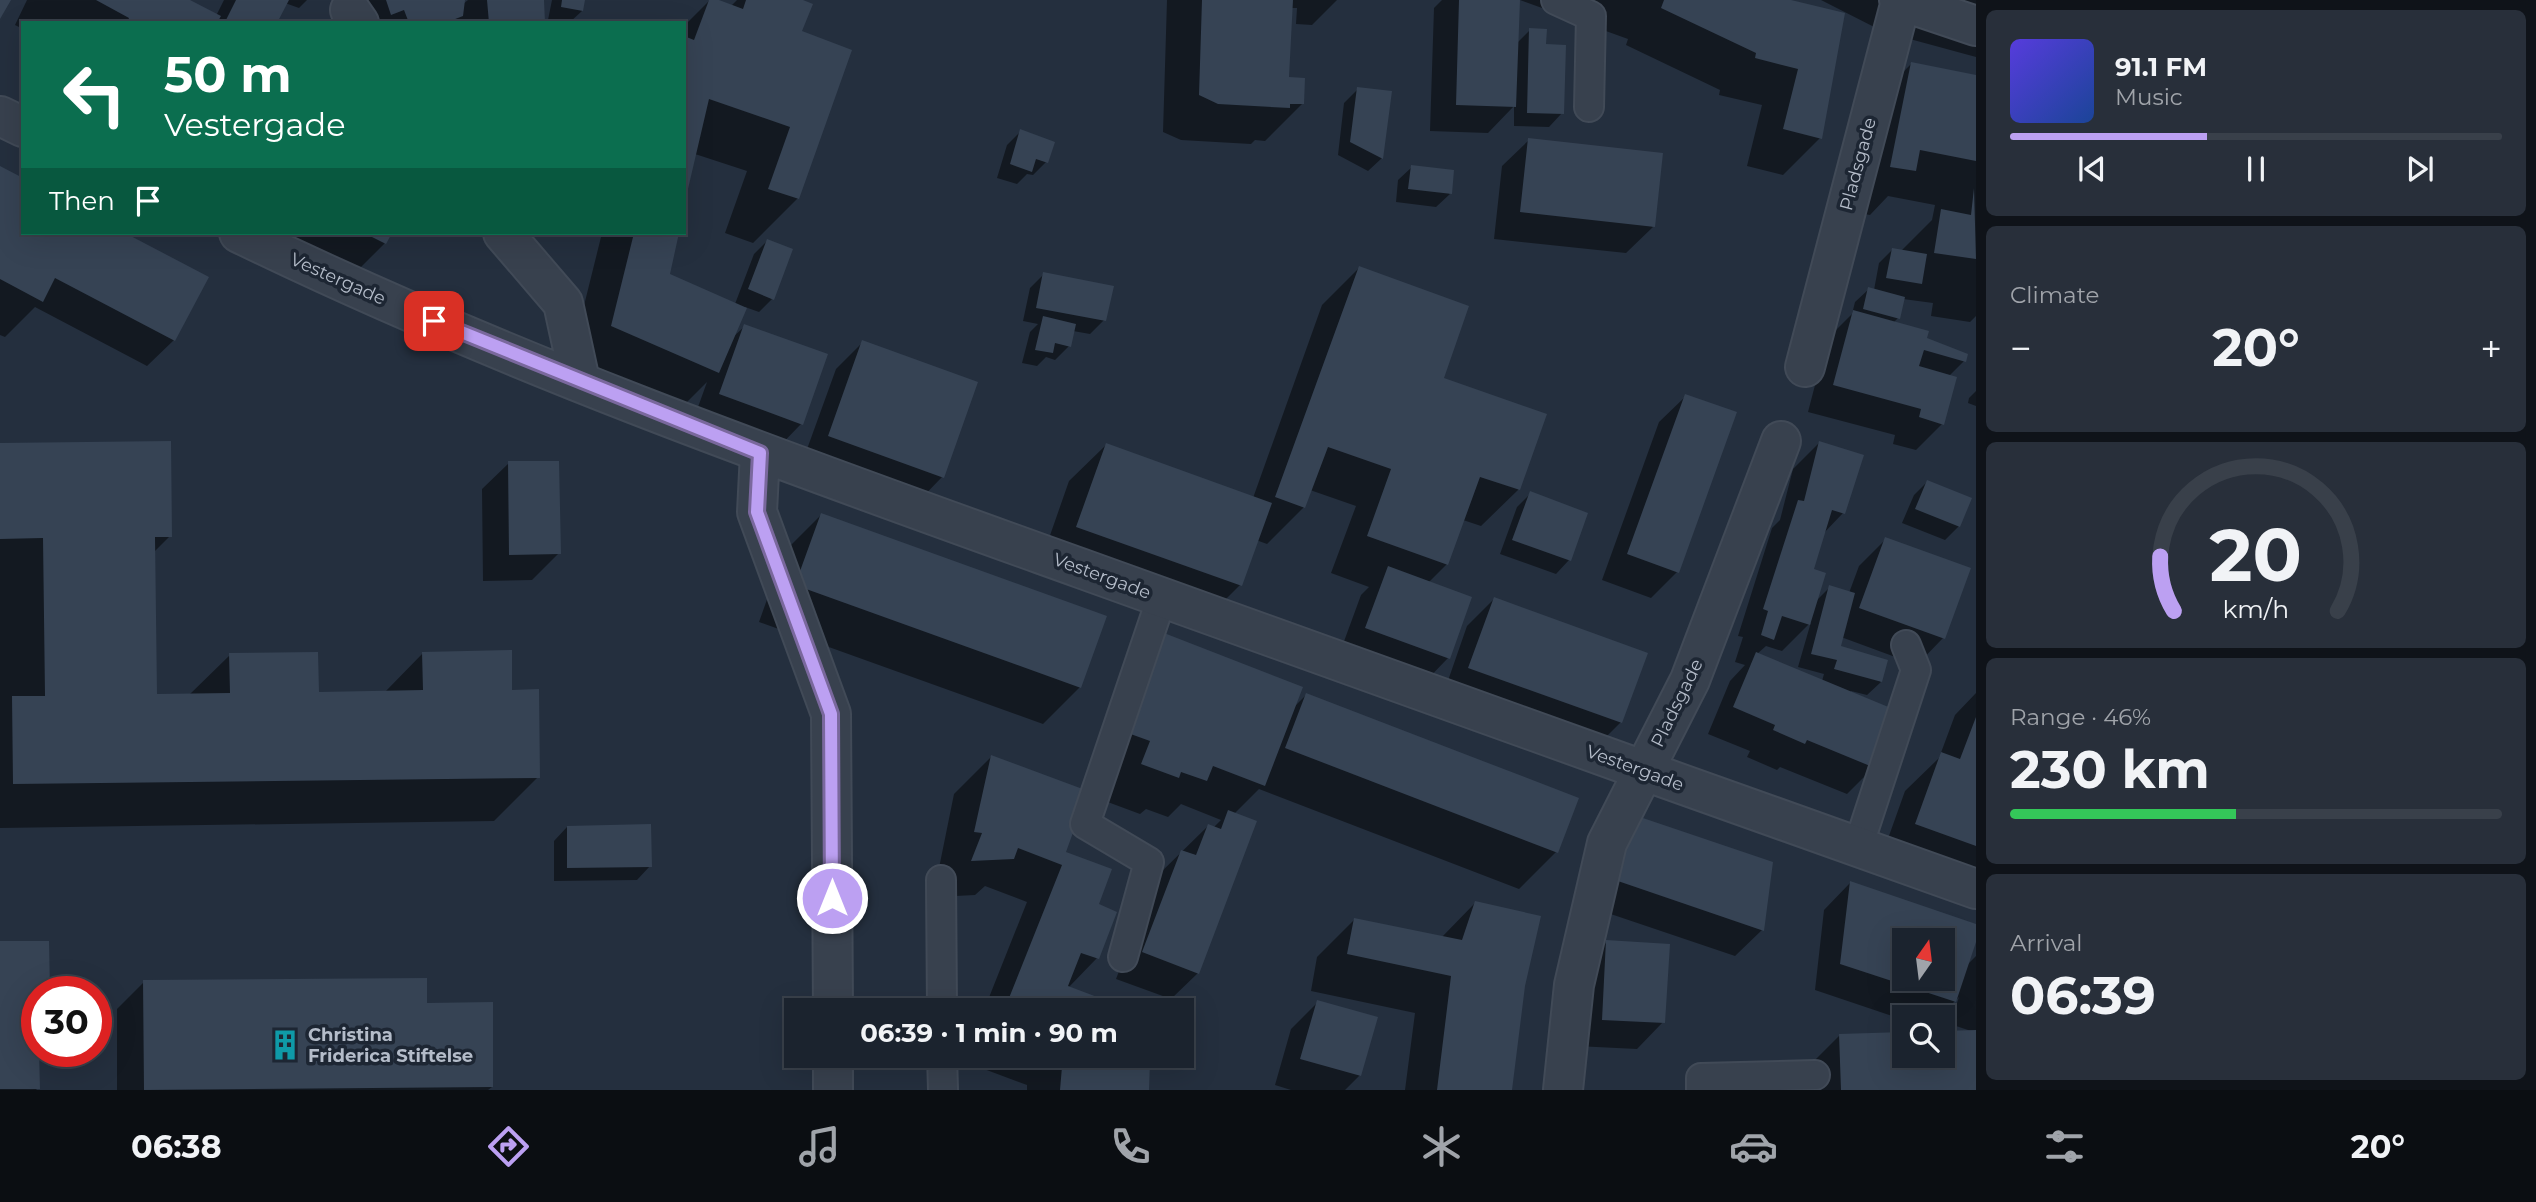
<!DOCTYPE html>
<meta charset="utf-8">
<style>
body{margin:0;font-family:Montserrat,sans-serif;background:#282f3a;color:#f1f3f6;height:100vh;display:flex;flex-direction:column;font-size:26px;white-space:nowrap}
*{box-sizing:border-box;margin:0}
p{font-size:23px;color:#a0a4aa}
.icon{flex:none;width:38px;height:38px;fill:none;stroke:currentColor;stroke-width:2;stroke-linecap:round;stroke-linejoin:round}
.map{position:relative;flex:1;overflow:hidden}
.panel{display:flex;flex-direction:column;gap:10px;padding:10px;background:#0f1319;width:560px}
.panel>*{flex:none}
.hud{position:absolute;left:21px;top:21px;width:665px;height:214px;border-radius:0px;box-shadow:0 7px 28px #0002,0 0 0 2px #39404a;background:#0b6e4f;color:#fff;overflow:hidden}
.needle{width:46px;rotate:14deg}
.buttons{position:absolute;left:1892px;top:928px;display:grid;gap:14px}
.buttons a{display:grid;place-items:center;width:63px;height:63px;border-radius:0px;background:#1b232e;box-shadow:0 7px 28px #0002,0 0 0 2px #39404a;font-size:35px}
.speed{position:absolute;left:21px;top:976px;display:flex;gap:14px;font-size:35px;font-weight:700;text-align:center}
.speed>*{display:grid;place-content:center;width:91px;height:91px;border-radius:50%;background:#1b232e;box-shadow:0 7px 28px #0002,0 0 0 2px #39404a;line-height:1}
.speed .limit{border:10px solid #d22;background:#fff;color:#111}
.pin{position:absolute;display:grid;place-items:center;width:60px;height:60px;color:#fff;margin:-30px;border-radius:14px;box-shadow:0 4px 10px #0006}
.me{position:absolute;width:77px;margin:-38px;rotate:0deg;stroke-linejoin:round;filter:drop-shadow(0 0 5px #0008)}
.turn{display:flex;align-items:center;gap:24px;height:147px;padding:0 28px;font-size:32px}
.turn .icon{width:91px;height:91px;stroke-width:2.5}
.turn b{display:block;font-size:49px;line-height:60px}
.then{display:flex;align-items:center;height:66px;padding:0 28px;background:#0003;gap:14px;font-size:26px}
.big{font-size:52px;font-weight:700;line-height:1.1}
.panel .widget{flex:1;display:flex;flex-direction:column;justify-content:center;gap:10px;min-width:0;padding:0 24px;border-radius:10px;background:#282f3a}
.panel .dial{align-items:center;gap:0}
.dial svg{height:182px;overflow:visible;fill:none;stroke:#39404a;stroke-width:7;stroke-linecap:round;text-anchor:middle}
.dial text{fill:#f1f3f6;stroke:none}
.song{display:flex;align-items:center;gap:21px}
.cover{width:84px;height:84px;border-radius:10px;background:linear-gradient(135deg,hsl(250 70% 55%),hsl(220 70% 35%))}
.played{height:7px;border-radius:4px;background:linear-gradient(90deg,#bca0f2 40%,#39404a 40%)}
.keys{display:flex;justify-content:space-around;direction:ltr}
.heat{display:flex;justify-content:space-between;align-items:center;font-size:38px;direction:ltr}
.charge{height:10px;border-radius:5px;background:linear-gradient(90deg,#34c759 46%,#39404a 0)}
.trip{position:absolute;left:784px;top:998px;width:410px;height:70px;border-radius:0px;background:#1b232e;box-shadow:0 7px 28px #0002,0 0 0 2px #39404a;font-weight:700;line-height:70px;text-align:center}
.menu{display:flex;height:112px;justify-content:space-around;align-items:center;background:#0b0e12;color:#a0a4aa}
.menu .icon{width:49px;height:49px}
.menu .current{color:#bca0f2}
.menu b{font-size:32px;color:#f1f3f6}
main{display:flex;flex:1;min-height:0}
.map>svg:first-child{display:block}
</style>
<main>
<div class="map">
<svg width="1976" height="1090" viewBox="0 0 1976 1090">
<rect width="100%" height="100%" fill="#242f3e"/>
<path fill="#0007" fill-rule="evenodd" d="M 27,0 L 186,0 L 216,16 L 224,0 L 307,0 L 299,8 L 285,3 L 275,23 L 23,23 L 23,29 L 15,25 Z
M 350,0 L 463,0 L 462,5 L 468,0 L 543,0 L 544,23 L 358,23 Z
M 552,0 L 583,0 L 582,11 L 569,23 L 548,20 Z
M 710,0 L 731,6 L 737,0 L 798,0 L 800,32 L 798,198 L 753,243 L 725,233 L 747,171 L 695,154 L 684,203 L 684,26 Z
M 1167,0 L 1337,0 L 1312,25 L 1296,24 L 1297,8 L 1291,8 L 1287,79 L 1302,104 L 1265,141 L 1255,140 L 1251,144 L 1181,140 L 1163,132 Z
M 1442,0 L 1518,0 L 1517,43 L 1530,30 L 1544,45 L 1562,113 L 1549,127 L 1514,126 L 1514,106 L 1488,133 L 1430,131 L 1434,8 Z
M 1520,0 L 1783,0 L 1820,138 L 1783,175 L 1747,166 L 1762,105 L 1719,95 L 1720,90 L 1626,45 L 1628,39 Z
M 1821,0 L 1976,0 L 1976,57 L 1884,32 Z
M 1911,64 L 1976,77 L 1976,316 L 1970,322 L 1931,316 L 1933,303 L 1903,299 L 1898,318 L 1893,323 L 1964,361 L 1949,376 L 1942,424 L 1916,450 L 1893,444 L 1895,435 L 1808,412 L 1827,339 L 1852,314 L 1855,302 L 1869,289 L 1874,290 L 1879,263 L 1892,250 L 1901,251 L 1932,220 L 1935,205 L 1888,196 L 1870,215 L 1847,211 L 1867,109 Z
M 1358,89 L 1382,158 L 1368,171 L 1338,155 L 1344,103 Z
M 1021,131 L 1046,162 L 1033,175 L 1027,174 L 1017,184 L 997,178 L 1007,145 Z
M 1529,140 L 1653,227 L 1626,253 L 1494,239 L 1502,166 Z
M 1412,167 L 1450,194 L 1436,207 L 1396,202 L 1398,180 Z
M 0,168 L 23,233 L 122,233 L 207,278 L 174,340 L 147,366 L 35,307 L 5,337 L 0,335 Z
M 234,233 L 390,233 L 385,243 L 340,288 Z
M 602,233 L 678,233 L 668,275 L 735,304 L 754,254 L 767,241 L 772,299 L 759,312 L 745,307 L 732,338 L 745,326 L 801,424 L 775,451 L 693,421 L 707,382 L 673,416 L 568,370 Z
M 1359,268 L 1441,379 L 1545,416 L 1518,490 L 1481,526 L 1463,520 L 1447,564 L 1428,583 L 1470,598 L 1448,658 L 1422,685 L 1339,655 L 1361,595 L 1369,587 L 1331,573 L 1356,506 L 1310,490 L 1304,507 L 1267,544 L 1256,540 L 1240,585 L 1203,622 L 1040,564 L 1069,481 L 1106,445 L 1253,498 L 1322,305 Z
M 1044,274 L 1104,320 L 1090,334 L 1073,331 L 1069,346 L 1055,360 L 1046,357 L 1037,366 L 1022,363 L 1030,332 L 1038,324 L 1023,321 L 1030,288 Z
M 863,342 L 942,477 L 916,504 L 802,463 L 836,369 Z
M 1976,391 L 1976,406 L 1968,403 L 1969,398 Z
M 1686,396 L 1677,572 L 1651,598 L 1602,580 L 1659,422 Z
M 1819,443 L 1843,513 L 1823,534 L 1812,570 L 1815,602 L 1830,587 L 1849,593 L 1859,566 L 1886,539 L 1943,638 L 1917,665 L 1841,637 L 1839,648 L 1881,682 L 1867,695 L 1851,691 L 1850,693 L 1874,767 L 1847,794 L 1780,767 L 1777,770 L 1747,757 L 1750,751 L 1708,734 L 1730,681 L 1745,665 L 1735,662 L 1743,637 L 1738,636 L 1772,528 L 1780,520 L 1793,469 ZM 1811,622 L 1798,667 L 1824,674 L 1822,681 L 1757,654 L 1766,646 L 1782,651 Z
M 0,445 L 170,536 L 153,553 L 156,696 L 189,695 L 230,655 L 317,694 L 384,693 L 423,653 L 510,692 L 538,777 L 494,821 L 0,828 Z
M 509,463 L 559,553 L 532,580 L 483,581 L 482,489 Z
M 1927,482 L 1959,526 L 1945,540 L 1902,523 L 1914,495 Z
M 1531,493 L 1586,514 L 1569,560 L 1556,574 L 1500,554 L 1517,507 Z
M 821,515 L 1080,687 L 1043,724 L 759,622 L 784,552 Z
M 1494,599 L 1621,722 L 1594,749 L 1443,695 L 1467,626 Z
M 1127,672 L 1294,707 L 1306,695 L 1556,852 L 1519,889 L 1259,789 L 1234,814 L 1198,973 L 1171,999 L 1116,979 L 1155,878 L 1208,826 L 1213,828 L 1221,820 L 1181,804 L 1168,817 L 1146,809 L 1140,814 L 1105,801 Z
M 1976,693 L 1976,896 L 1880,861 L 1905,791 L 1939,758 L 1955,715 Z
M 991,757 L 1064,853 L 1097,905 L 1097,958 L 1068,988 L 1111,1010 L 984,1010 L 1027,902 L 985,886 L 975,895 L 936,897 L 939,868 L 954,794 Z
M 1635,817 L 1762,930 L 1735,956 L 1587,906 Z
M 567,827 L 650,866 L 637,880 L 554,881 L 554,841 Z
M 1850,883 L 1976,926 L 1976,937 L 1966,966 L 1976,956 L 1976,1090 L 1804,1090 L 1803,1072 L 1840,1035 L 1904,1033 L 1904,1055 L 1942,1055 L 1971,1031 L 1950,1024 L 1959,997 L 1939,1017 L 1904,1017 L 1904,1020 L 1815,990 L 1824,910 ZM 1904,940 L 1942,940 L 1942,978 L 1904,978 Z
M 1475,903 L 1523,985 L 1510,1090 L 1405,1090 L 1415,1013 L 1311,991 L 1317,957 L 1354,920 L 1441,938 Z
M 1607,942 L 1663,1022 L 1637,1049 L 1576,1046 L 1580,968 Z
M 0,943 L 48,943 L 48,992 L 37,992 L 38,1088 L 36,1090 L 0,1090 Z
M 144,982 L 425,1005 L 492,1087 L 488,1090 L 117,1090 L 117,1009 Z
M 1318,1002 L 1360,1075 L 1345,1090 L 1291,1090 L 1275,1085 L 1291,1029 Z
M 974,1055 L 1110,1055 L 1110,1063 L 1147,1090 L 1027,1090 L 1027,1085 L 976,1066 Z"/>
<path fill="#364354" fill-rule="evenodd" d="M 0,0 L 11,0 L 0,19 Z
M 96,0 L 190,0 L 221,16 L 217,23 L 127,23 L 129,18 Z
M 236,0 L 289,0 L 277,23 L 227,23 L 225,22 Z
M 386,0 L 465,0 L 463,16 L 445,23 L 409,23 L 404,10 L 391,15 Z
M 487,0 L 544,0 L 545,23 L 489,23 Z
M 562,0 L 585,0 L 583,11 L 561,7 Z
M 709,0 L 719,0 L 743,9 L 746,0 L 803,0 L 813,4 L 802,31 L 852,50 L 799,199 L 768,189 L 790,127 L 709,99 L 684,206 L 684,36 L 694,40 Z
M 1202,0 L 1293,0 L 1289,77 L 1305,78 L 1304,104 L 1290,104 L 1290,108 L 1218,104 L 1199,95 Z
M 1459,0 L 1520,0 L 1516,107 L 1456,105 Z
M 1664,0 L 1791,0 L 1845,13 L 1822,139 L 1783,129 L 1798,69 L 1755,58 L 1756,53 L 1661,8 Z
M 1529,28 L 1547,29 L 1546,44 L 1566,45 L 1564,114 L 1527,113 Z
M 1911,62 L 1976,75 L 1976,161 L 1920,150 L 1916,171 L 1890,167 Z
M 1357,87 L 1392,91 L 1383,159 L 1350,142 Z
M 1020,129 L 1055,142 L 1048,163 L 1036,159 L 1032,172 L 1010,164 Z
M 1528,138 L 1663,153 L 1655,227 L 1520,212 Z
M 1411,165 L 1454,170 L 1452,194 L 1408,189 Z
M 0,166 L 23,178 L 23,233 L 125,233 L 209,277 L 175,341 L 55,278 L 43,302 L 0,279 Z
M 1974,188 L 1976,259 L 1934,253 L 1941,209 L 1971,215 Z
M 364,233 L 392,233 L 386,244 Z
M 634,233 L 679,233 L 670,274 L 747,308 L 719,373 L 611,326 Z
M 767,239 L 793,249 L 774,300 L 748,289 Z
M 1892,248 L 1927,254 L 1922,284 L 1886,278 Z
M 1359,266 L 1469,306 L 1444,378 L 1547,414 L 1520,490 L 1480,477 L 1448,565 L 1367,536 L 1391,469 L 1328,447 L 1305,508 L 1275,497 Z
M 1043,272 L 1114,286 L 1106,321 L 1036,308 Z
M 1868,287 L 1905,297 L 1900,319 L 1863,309 Z
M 1853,310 L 1929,331 L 1927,338 L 1968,354 L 1966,362 L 1924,350 L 1919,366 L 1957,377 L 1944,425 L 1919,417 L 1921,409 L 1833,385 Z
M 1043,316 L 1076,324 L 1071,347 L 1055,343 L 1053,353 L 1035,350 Z
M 744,324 L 828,354 L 803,425 L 719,394 Z
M 862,340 L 978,382 L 944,478 L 828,436 Z
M 1685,394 L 1737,412 L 1679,573 L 1627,554 Z
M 171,441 L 172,537 L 155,537 L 157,694 L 230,693 L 229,653 L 318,652 L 319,692 L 423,690 L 422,652 L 512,650 L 512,690 L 539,689 L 540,778 L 13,784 L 12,696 L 45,696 L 43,538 L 0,539 L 0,443 Z
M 1819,441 L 1864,455 L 1845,514 L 1832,510 L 1814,569 L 1826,573 L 1810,625 L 1782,616 L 1774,640 L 1761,635 L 1768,611 L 1763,609 L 1798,500 L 1804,501 Z
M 1106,443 L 1272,503 L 1242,586 L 1076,527 Z
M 508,461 L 559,461 L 561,554 L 509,555 Z
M 1927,480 L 1972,498 L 1960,527 L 1915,509 Z
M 1530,491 L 1588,513 L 1571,561 L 1512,540 Z
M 821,513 L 1107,616 L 1081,688 L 795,585 Z
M 1885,537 L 1971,568 L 1945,639 L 1859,608 Z
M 1388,566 L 1472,597 L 1450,659 L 1365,628 Z
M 1829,585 L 1855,593 L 1841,646 L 1888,660 L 1882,682 L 1834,669 L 1837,660 L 1811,654 Z
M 1494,597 L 1648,653 L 1622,723 L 1468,668 Z
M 1164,633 L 1303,687 L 1265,786 L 1213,766 L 1207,781 L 1181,772 L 1179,778 L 1141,764 L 1150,741 L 1125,732 Z
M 1756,652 L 1898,711 L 1875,768 L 1807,740 L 1805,744 L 1773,730 L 1775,725 L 1733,707 Z
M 1306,693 L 1579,798 L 1558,853 L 1285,748 Z
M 1976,717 L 1976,846 L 1915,824 L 1941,752 L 1960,759 Z
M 991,755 L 1088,791 L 1066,852 L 1112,869 L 1099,904 L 1117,912 L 1099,959 L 1081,953 L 1068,986 L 1113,1003 L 1113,1010 L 1009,1010 L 1007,1003 L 1062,865 L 1018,848 L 1014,859 L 971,861 L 982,833 L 974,832 Z
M 1228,810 L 1257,821 L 1199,974 L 1142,952 L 1181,850 L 1196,855 L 1208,824 L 1221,829 Z
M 1634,815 L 1773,862 L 1764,931 L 1612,879 Z
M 651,824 L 652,867 L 567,868 L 567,826 Z
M 1850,881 L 1976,924 L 1976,942 L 1956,1002 L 1840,964 ZM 1904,940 L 1942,940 L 1942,978 L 1904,978 Z
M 1475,901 L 1541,916 L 1525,986 L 1512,1090 L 1437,1090 L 1451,976 L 1347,954 L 1354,918 L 1462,940 Z
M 1606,940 L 1670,944 L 1665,1023 L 1602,1020 Z
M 0,941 L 49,941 L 50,992 L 37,992 L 37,1052 L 39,1052 L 40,1089 L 0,1089 Z
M 427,978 L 427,1003 L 493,1002 L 493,1087 L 144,1090 L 143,980 Z
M 1317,1000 L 1378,1017 L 1361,1076 L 1300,1059 Z
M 1976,1030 L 1976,1090 L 1841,1090 L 1839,1034 L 1904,1032 L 1904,1055 L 1942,1055 L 1942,1031 Z
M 1063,1055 L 1112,1055 L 1112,1061 L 1150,1061 L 1149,1090 L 1060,1090 Z"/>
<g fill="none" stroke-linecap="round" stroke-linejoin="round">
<g stroke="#414a57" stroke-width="32">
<path id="lane" d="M 1556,0 L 1591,16 L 1589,107
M 1858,847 L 1916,670 L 1906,645
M 941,880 L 942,1010
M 1123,957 L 1149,862 L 1085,824 L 1162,597
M 942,1055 L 943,1090
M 1701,1090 L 1701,1078 L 1815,1075"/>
</g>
<g stroke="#414a57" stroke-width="42">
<path id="street" d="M 1899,0 L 1976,26
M 350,10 L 359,23
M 0,116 L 23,127
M 239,233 C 510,365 796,466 1080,568 C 1378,675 1677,783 1976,889
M 503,233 L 563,303 L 580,381
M 1805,367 L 1901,1
M 760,453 L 757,512 L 831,714 L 833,1010
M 833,1055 L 833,1090
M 1563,1090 L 1574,985 L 1607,843 L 1690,680 L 1781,441"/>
</g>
<use href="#lane" stroke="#38414e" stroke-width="28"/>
<use href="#street" stroke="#38414e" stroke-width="38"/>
</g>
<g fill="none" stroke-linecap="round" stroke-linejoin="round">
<g stroke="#7a689d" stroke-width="18">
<path id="route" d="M 434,321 L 760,453 L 757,512 L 831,714 L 832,898"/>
</g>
<use href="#route" stroke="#bca0f2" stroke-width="12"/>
</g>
<defs>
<g id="building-bare" transform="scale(2.415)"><path d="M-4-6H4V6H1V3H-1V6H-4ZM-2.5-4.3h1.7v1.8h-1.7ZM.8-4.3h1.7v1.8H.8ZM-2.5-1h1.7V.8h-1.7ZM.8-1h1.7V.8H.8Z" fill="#0f9aa8" stroke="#1d2633" stroke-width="2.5" paint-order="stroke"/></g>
</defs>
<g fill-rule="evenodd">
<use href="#building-bare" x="285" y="1045"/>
</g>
<g text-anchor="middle" stroke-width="7" stroke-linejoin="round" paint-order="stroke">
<g font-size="18" fill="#b4bcc9" stroke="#1d2633">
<text transform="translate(1858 164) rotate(-75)" y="6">Pladsgade</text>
<text transform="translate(338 279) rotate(24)" y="6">Vestergade</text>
<text transform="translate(1102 576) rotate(20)" y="6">Vestergade</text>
<text transform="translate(1677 703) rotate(-64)" y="6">Pladsgade</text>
<text transform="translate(1635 768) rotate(20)" y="6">Vestergade</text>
</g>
<g font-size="18" font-weight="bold" fill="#b4bcc9" stroke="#1d2633" text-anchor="start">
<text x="308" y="1041">Christina<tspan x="308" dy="21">Friderica Stiftelse</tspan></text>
</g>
</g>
</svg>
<div class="buttons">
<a><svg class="needle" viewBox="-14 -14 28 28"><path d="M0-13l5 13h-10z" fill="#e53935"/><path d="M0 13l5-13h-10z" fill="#a0a4aa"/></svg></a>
<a><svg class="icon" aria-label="search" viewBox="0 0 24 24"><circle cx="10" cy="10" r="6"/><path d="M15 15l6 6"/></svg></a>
</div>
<div class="speed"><div class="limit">30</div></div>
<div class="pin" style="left:434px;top:321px;background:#d93025"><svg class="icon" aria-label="arrive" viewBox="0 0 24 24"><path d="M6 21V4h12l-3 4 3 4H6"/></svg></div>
<svg class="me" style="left:832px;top:898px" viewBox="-20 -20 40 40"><circle r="17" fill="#bca0f2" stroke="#fff" stroke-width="3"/><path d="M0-11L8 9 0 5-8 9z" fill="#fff"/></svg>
<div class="trip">06:39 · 1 min · 90 m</div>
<div class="hud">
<div class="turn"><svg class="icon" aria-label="left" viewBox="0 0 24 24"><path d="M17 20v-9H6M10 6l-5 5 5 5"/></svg><div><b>50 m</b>Vestergade</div></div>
<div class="then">Then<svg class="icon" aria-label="arrive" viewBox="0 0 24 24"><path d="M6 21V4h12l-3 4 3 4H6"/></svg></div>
</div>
</div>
<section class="panel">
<div class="widget">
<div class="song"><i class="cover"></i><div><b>91.1 FM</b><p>Music</p></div></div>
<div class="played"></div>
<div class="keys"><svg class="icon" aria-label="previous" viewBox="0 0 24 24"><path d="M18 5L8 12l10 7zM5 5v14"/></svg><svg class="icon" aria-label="pause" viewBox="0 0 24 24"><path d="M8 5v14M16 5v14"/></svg><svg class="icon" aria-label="next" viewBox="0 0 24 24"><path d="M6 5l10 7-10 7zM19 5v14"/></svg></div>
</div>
<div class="widget"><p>Climate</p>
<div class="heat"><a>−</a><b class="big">20°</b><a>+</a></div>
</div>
<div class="widget dial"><svg viewBox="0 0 100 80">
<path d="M14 69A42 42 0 1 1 86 69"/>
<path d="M14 69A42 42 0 0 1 8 45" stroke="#bca0f2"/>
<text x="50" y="56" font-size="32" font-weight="700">20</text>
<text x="50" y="72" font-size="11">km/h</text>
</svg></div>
<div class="widget"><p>Range · 46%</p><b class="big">230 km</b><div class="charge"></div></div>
<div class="widget"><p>Arrival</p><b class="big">06:39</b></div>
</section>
</main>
<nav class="menu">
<b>06:38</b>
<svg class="icon current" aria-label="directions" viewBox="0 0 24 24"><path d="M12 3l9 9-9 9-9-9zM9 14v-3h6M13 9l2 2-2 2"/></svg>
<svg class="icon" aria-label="music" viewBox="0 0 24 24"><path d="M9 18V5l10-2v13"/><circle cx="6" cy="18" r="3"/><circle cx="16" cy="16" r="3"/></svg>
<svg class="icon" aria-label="phone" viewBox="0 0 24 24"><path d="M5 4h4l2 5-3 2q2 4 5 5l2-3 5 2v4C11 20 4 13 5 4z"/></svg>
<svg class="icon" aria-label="climate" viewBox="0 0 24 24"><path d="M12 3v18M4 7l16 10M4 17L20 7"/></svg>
<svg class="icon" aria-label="car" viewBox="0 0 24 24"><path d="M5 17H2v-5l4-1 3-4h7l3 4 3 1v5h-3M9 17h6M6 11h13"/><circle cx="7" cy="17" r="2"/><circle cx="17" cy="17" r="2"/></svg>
<svg class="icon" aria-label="filters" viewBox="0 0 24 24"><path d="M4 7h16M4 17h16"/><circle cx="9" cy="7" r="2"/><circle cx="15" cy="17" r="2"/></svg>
<b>20°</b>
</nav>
